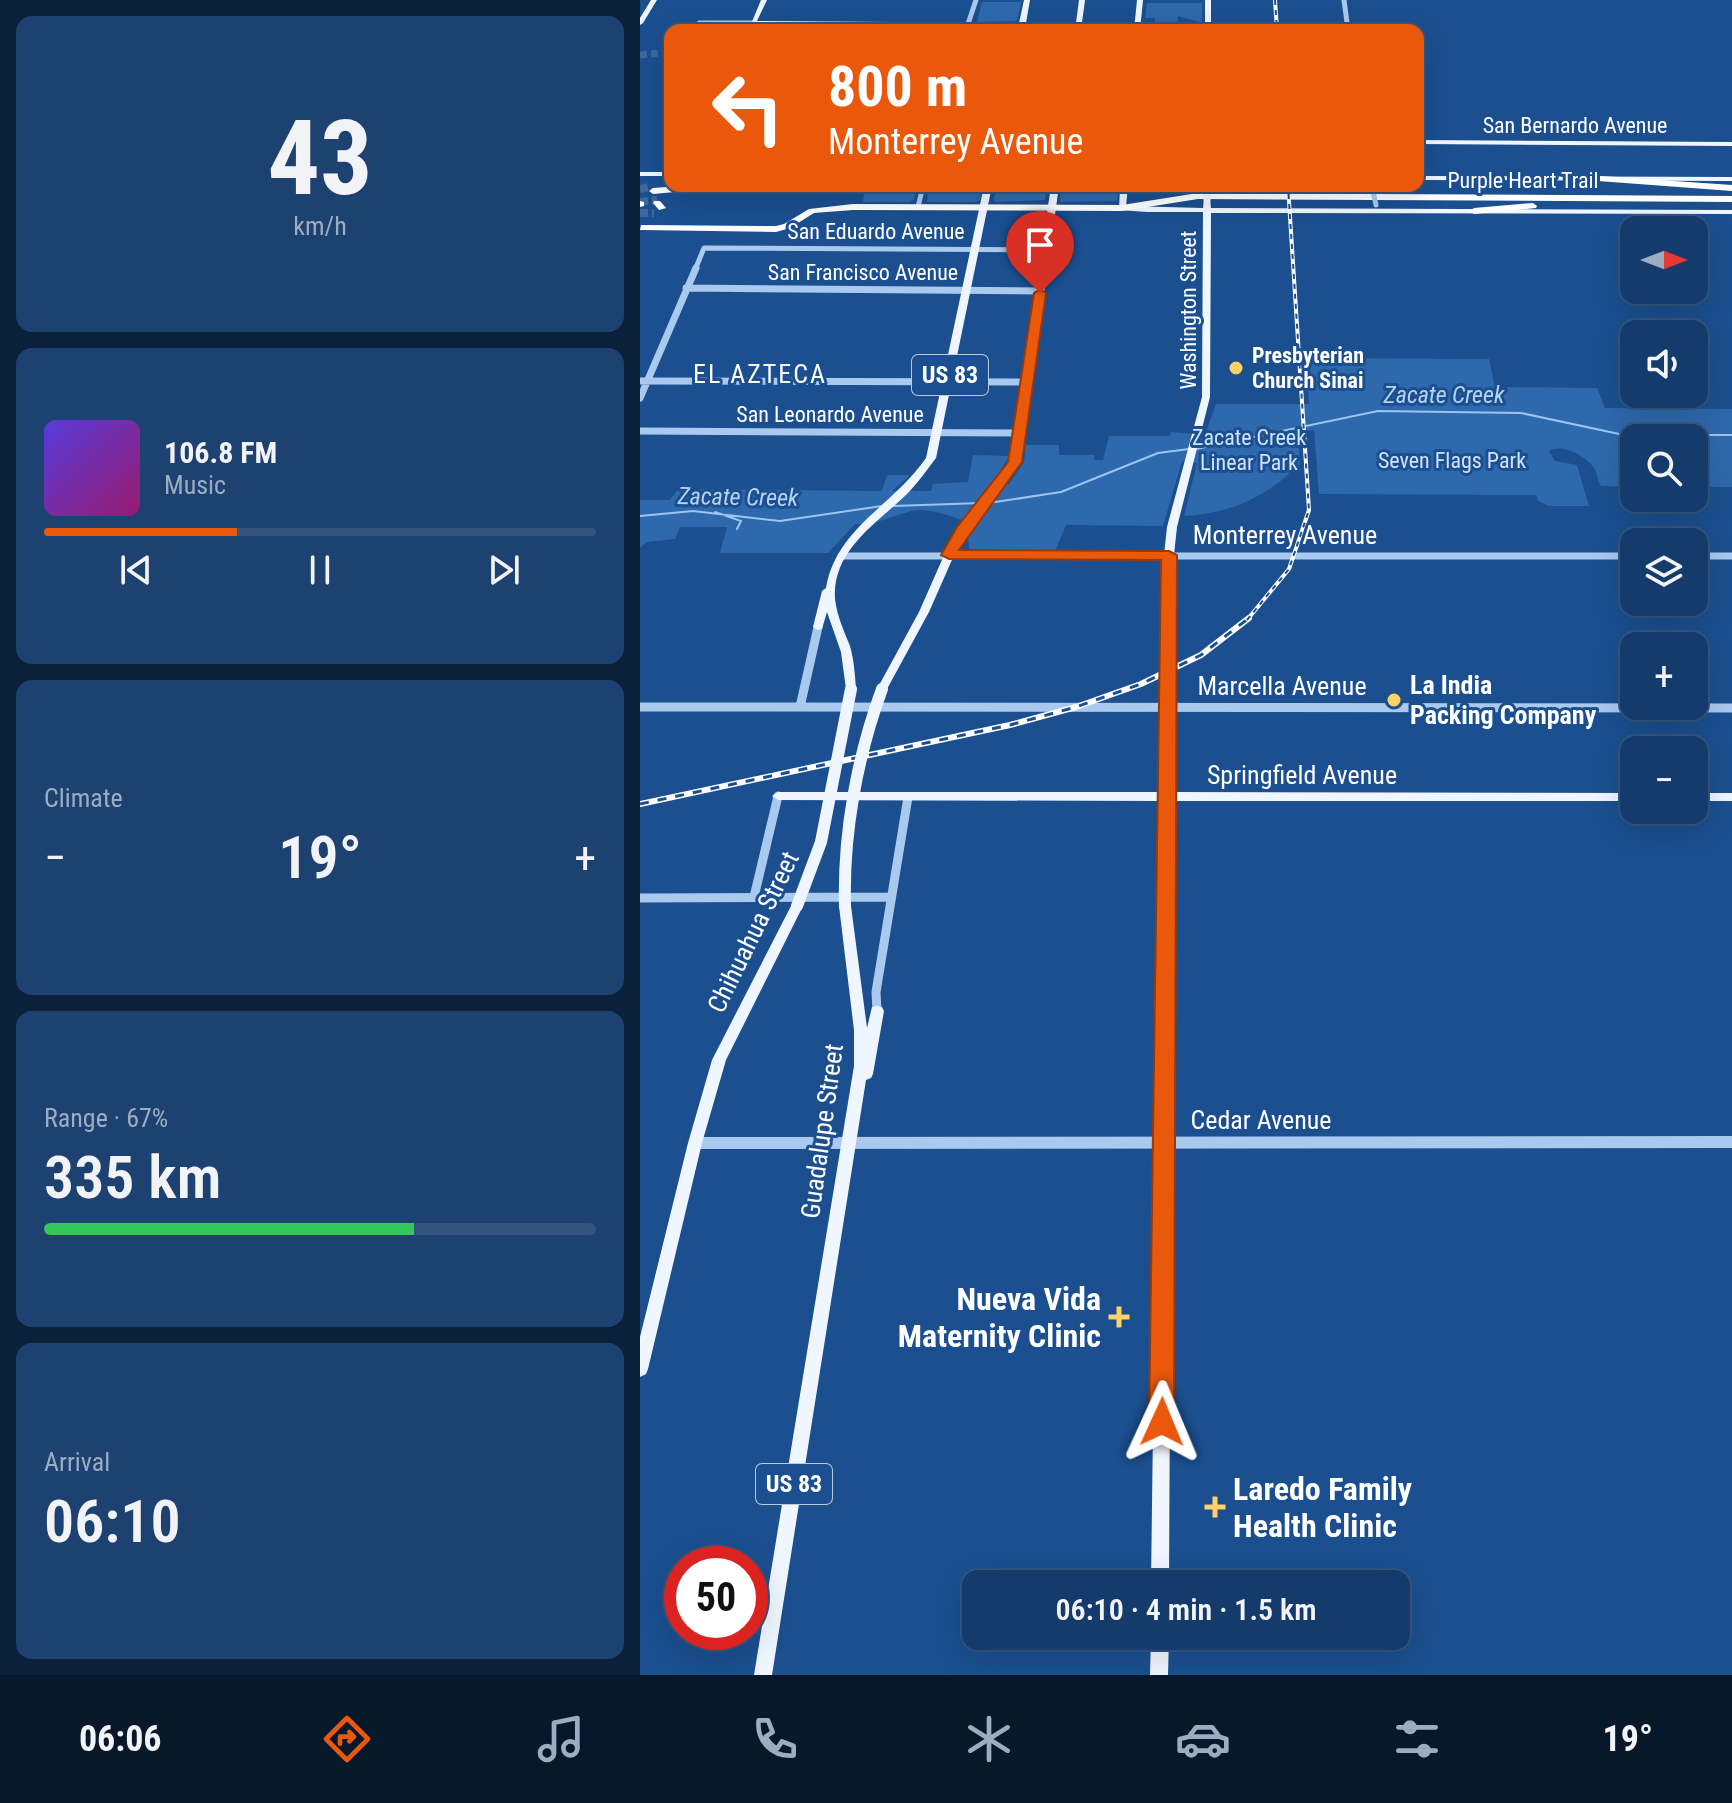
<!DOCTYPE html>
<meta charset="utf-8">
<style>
body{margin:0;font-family:"Roboto Condensed",sans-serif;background:#1d4271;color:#f1f3f6;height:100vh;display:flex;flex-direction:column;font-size:30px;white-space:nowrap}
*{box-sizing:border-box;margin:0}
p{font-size:26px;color:#9dadc1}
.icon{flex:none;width:44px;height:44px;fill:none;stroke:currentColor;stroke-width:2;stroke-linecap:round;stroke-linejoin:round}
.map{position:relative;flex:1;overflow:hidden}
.sheet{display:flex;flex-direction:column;gap:16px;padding:16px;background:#0b203b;width:640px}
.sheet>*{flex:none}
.top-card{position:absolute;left:24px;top:24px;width:760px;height:168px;border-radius:16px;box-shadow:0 8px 32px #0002,0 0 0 2px #33557e;background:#ea580c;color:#fff;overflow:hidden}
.needle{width:52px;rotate:90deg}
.fabs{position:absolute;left:980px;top:216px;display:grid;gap:16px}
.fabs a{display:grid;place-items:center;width:88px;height:88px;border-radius:16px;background:#143b6b;box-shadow:0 8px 32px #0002,0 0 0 2px #33557e;font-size:40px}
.speed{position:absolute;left:24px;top:1546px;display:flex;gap:16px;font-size:40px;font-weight:700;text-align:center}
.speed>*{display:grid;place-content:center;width:104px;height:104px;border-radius:50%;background:#143b6b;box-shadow:0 8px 32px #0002,0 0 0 2px #33557e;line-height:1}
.speed .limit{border:12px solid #d22;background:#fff;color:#111}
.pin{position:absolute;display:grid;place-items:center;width:68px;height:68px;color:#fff;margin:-82px -34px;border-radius:50% 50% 50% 0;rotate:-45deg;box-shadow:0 0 8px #0007}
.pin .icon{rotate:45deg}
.me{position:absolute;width:88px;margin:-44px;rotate:1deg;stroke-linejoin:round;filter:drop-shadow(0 0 6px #0008)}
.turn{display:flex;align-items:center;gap:28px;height:168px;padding:0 32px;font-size:36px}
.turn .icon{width:104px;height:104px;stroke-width:2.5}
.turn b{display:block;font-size:56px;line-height:68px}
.big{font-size:60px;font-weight:600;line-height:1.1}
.sheet .widget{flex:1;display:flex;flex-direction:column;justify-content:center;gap:12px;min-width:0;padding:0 28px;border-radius:16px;background:#1d4271}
.sheet .dial{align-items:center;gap:0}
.dial b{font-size:104px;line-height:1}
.song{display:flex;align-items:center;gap:24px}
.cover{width:96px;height:96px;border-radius:12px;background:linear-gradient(135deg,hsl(250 70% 55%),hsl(320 70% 35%))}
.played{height:8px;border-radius:4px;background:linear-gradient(90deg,#ea580c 35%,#33557e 35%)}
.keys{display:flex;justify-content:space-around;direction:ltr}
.heat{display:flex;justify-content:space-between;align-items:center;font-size:44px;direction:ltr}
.charge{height:12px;border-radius:6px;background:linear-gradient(90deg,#34c759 67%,#33557e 0)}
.trip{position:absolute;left:322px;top:1570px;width:448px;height:80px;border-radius:16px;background:#143b6b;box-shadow:0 8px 32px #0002,0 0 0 2px #33557e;font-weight:600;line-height:80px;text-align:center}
.tabs{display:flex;height:128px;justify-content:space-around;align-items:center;background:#08182b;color:#9dadc1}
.tabs .icon{width:56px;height:56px}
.tabs .on{color:#ea580c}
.tabs b{font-size:36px;color:#f1f3f6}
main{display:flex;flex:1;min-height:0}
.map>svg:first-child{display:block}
</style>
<main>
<section class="sheet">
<div class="widget dial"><b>43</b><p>km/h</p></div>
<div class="widget">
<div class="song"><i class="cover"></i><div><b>106.8 FM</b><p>Music</p></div></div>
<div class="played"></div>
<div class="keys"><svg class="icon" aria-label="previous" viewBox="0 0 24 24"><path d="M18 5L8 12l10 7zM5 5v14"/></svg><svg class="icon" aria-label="pause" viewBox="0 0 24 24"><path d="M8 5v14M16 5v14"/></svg><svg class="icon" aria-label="next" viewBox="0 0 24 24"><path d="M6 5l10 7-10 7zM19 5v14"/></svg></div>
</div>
<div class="widget"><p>Climate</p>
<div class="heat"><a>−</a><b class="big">19°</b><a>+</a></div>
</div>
<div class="widget"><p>Range · 67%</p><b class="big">335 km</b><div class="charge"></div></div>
<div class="widget"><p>Arrival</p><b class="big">06:10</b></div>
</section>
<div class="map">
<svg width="1092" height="1675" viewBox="0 0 1092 1675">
<rect width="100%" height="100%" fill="#1b4f8f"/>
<path fill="#2e69ad" d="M 342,2 L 381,2 L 377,21 L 337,22 Z
M 507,3 L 562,3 L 562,30 L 560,22 L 538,16 L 537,28 L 529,23 L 515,23 L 515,18 L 505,18 Z
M 225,186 L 278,186 L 274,200 L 269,202 L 223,202 Z
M 289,186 L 343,186 L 340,200 L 336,202 L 287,202 Z
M 359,186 L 407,186 L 405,200 L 356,202 L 353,200 Z
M 420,186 L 479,186 L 477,201 L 420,202 Z
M 666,358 L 849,359 L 855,387 L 957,388 L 965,408 L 1092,409 L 1092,487 L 1054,487 L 1054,438 L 994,438 L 994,487 L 961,486 C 958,481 957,473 954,468 C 946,456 922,443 909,451 L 915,461 L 937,465 L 949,506 L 909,506 L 898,501 L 896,495 L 679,494 L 674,430 L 658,432 L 660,464 C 625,498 592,513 544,516 L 557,463 L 542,461 L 523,526 L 426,525 L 415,551 L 329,549 L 328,537 L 336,524 C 316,520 292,506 272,511 C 251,516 237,525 215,524 L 188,553 L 80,553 L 87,527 L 40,527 L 35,539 L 7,542 L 0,548 L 0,500 L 30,500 L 38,489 L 242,491 L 247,475 L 270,475 L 252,491 L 291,491 L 293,484 L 328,482 L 333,455 L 369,456 L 354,482 L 369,484 L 384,462 L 386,445 L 419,445 L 419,455 L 454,455 L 454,460 L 463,460 L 469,436 L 530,436 L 531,432 L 565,435 L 576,404 L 669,404 Z"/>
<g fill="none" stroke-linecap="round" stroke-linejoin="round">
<path stroke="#9cc4f0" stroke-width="2" d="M 556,449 L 738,411 L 881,413 L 984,435 L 1092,435
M 349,503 L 421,492 L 518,453 L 549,449
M 253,506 L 342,503
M 75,512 L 101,521 L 97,529
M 0,516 L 53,511 L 140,521 L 242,506"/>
<path stroke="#3d69a0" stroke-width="7" stroke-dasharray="7 4" stroke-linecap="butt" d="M 0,55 L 30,52"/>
<path stroke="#3d69a0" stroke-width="8" stroke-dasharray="8 4" stroke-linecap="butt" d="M 88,187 L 103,187
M 0,189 L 9,187
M 0,202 L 17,200
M 0,213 L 14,213"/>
<path stroke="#a9c9ee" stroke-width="5" d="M 704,0 L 708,30
M 56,30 L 59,23 L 113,23
M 326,30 L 336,0
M 278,207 L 283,186
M 55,270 L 64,248 L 406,250"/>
<path stroke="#a9c9ee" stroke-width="7" d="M 46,288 L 400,291
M 0,381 L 388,382
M 0,398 L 56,268
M 0,431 L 381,433
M 201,556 L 994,556
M 1054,556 L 1092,556"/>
<path stroke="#a9c9ee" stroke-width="9" d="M 0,707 L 1092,708
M 160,707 L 178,627
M 114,897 L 138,796
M 0,898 L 251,897
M 237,1011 L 236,992 L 268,797"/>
<path stroke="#a9c9ee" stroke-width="12" d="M 55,1143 L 1092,1142"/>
<path fill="#f0f6ff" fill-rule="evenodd" d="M 11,0 L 17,0 L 3,23 L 0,25 L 0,18 Z
M 121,0 L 127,0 L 117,21 L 379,23 L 384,0 L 390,0 L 386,23 L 436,23 L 439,0 L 445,0 L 441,30 L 435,30 L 435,27 L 385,27 L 384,30 L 378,30 L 379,27 L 111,24 Z
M 497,0 L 503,0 L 500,30 L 494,30 Z
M 565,0 L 571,0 L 571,30 L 565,30 Z
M 778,140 L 1092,142 L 1092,146 L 778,144 Z
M 0,172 L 30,172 L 30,176 L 0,176 Z
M 778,176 L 1092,177 L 1092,181 L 778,180 Z
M 344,186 L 352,186 L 296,458 C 287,470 279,481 269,492 C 238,523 192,549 195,599 C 197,616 204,631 210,646 C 214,660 215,675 216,689 L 211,693 L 206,689 L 201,652 L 187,612 L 182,629 L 178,630 L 173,627 L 182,591 L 186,588 C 196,528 254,505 286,458 Z
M 411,186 L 419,186 L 380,462 L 319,544 L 289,612 L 247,689 L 246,692 L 238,692 L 237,689 L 279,612 L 309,544 L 370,462 Z
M 480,186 L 488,186 L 486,206 L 563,208 L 564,203 L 570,203 L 571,208 L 1092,210 L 1092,214 L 571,213 L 570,397 L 537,527 L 534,555 L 533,792 L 994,793 L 994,801 L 533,801 L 529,1584 L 511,1584 L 521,801 L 138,800 L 132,796 L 138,792 L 521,792 L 524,555 L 527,527 L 562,397 L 563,212 L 507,212 L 479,210 Z
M 1054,793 L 1092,793 L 1092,801 L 1054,801 Z
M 157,901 L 161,903 L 163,906 L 86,1060 L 62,1143 L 8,1369 L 6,1374 L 0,1377 L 0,1337 L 48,1143 L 72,1060 L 151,906 L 153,903 Z
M 205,901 L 209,903 L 211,906 L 227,1028 L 232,1007 L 237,1006 L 242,1007 L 244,1011 L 233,1074 L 231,1078 L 226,1080 L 132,1675 L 114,1675 L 214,1066 L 214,1030 L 199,906 L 201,903 Z
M 511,1636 L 529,1636 L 528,1675 L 510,1675 Z"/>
<path fill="#fff" fill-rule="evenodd" d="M 961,176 L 1092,185 L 1092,191 L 958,181 L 958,177 Z
M 39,186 L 61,187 L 57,190 L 13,194 L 9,191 L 13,188 Z
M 118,186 L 152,186 L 148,189 L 102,193 L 98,190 Z
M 517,186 L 541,186 L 556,190 L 552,193 L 521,189 Z
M 67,187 L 87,187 L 91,190 C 86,195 74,192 67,191 Z
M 558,193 L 1092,196 L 1092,202 L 558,199 L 482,211 L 213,210 L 174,213 L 150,228 L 136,232 L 0,230 L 1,225 L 136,226 L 144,224 L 169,209 L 213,204 L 482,205 Z
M 0,201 L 4,202 L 4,206 L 0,207 Z
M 14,201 L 20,201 L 26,208 L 19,210 L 13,203 Z
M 893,203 L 897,206 L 896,208 L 834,214 L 830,211 L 834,208 Z"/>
<g stroke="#fff" stroke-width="4">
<path id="rail-far1" d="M 635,0 L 637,30
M 607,620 L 649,569 L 669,510 L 648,186"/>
</g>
<g stroke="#fff" stroke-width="6">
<path id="rail" d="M 0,804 L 370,725 L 436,707 L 501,684 L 561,655 L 609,618"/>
</g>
<use href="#rail-far1" stroke="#1b4f8f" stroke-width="2" stroke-dasharray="5" stroke-linecap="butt"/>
<use href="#rail" stroke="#1b4f8f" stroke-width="3" stroke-dasharray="9" stroke-linecap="butt"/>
<path stroke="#a9c9ee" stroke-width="5" d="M 732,186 L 736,205"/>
<path stroke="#f0f6ff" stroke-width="7" d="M 567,186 L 567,205"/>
<path stroke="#f0f6ff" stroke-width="12" d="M 157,906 L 181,842 L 211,689
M 205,906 C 203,834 217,757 242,689"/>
</g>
<path fill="#ea580c" stroke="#983908" stroke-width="2" d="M 400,289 L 406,293 L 382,462 L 319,550 L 529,551 L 537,555 L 534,1422 L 530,1431 L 522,1434 L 513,1431 L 509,1422 L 521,560 L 309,559 L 301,555 L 317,527 L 368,462 L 394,293 Z"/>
<g fill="#ffd166" stroke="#1b4f8f" stroke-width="3">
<circle cx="596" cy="368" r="8"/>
<circle cx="754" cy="700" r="8"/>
<path d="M475 1305h8v8h8v8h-8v8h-8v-8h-8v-8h8z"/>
<path d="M571 1495h8v8h8v8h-8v8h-8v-8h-8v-8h8z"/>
</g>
<g text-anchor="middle" stroke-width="6" stroke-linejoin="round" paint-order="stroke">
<g font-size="22" fill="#fff" stroke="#1b4f8f">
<text x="935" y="133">San Bernardo Avenue</text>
<text x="883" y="188">Purple Heart Trail</text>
<text x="236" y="239">San Eduardo Avenue</text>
<text x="223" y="280">San Francisco Avenue</text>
<text transform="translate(548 310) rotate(-90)" y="8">Washington Street</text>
<text x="190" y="422">San Leonardo Avenue</text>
</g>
<g font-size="22" font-weight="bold" fill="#fff" stroke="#1b4f8f" text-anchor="start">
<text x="612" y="363">Presbyterian<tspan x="612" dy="25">Church Sinai</tspan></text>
</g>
<g font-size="22" fill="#cfe3fa" stroke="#1b4f8f">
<text x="609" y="445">Zacate Creek<tspan x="609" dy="25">Linear Park</tspan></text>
<text x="812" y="468">Seven Flags Park</text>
</g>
<g fill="#1b4f8f" stroke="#bbcadd" stroke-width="2">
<rect x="272" y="355" width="76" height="40" rx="6"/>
<rect x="116" y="1464" width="76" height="40" rx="6"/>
</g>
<g font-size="24" font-weight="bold" fill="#fff">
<text x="310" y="383">US 83</text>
<text x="154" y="1492">US 83</text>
</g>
<g font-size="24" font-style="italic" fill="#b5d3f5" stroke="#1b4f8f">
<text x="804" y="403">Zacate Creek</text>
<text transform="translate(98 497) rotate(1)" y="8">Zacate Creek</text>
</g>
<g font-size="26" letter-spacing="2" fill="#fff" stroke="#1b4f8f">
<text x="120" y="383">EL AZTECA</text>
</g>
<g font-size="26" fill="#fff" stroke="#1b4f8f">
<text x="645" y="544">Monterrey Avenue</text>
<text x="642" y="695">Marcella Avenue</text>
<text x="662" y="784">Springfield Avenue</text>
<text transform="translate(113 932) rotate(-64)" y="9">Chihuahua Street</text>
<text x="621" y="1129">Cedar Avenue</text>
<text transform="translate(182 1131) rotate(-82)" y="9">Guadalupe Street</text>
</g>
<g font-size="26" font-weight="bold" fill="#fff" stroke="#1b4f8f" text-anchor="start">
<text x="770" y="694">La India<tspan x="770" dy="30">Packing Company</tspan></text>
</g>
<g font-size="32" font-weight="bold" fill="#fff" stroke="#1b4f8f" text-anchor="end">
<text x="461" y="1310">Nueva Vida<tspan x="461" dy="37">Maternity Clinic</tspan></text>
<text x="593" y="1500" text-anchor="start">Laredo Family<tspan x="593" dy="37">Health Clinic</tspan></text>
</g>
</g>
</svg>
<div class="fabs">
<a><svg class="needle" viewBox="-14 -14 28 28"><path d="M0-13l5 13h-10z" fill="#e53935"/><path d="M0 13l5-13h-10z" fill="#9dadc1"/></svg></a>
<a><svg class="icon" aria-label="sound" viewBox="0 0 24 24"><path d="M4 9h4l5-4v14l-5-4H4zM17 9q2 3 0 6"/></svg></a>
<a><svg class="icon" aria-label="search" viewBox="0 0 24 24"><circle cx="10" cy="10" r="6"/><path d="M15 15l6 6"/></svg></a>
<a><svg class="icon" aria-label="layers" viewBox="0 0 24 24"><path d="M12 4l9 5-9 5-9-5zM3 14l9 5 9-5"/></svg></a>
<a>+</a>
<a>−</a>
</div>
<div class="speed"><div class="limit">50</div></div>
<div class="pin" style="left:400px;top:293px;background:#d93025"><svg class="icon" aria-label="arrive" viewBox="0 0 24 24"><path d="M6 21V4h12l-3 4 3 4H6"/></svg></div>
<svg class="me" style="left:522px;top:1422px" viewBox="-20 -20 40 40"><path d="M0-17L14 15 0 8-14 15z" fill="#ea580c" stroke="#fff" stroke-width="4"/></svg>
<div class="trip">06:10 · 4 min · 1.5 km</div>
<div class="top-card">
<div class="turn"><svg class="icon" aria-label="left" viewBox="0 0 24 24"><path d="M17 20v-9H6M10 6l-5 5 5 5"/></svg><div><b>800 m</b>Monterrey Avenue</div></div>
</div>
</div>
</main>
<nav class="tabs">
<b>06:06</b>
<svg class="icon on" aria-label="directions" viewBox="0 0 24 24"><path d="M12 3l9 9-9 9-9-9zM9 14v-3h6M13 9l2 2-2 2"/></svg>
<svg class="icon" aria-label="music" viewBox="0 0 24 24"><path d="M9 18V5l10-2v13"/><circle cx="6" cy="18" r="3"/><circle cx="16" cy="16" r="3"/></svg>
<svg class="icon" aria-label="phone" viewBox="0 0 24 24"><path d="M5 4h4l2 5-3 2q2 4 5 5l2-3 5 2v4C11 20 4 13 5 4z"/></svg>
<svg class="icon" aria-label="climate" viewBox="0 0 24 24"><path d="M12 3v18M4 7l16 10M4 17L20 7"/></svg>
<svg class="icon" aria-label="car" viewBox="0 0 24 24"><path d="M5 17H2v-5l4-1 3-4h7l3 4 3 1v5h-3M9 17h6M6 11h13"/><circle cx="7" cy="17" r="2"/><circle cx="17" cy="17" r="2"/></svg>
<svg class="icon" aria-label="filters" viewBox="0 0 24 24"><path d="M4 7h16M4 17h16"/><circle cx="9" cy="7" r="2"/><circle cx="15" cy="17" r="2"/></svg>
<b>19°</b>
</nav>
